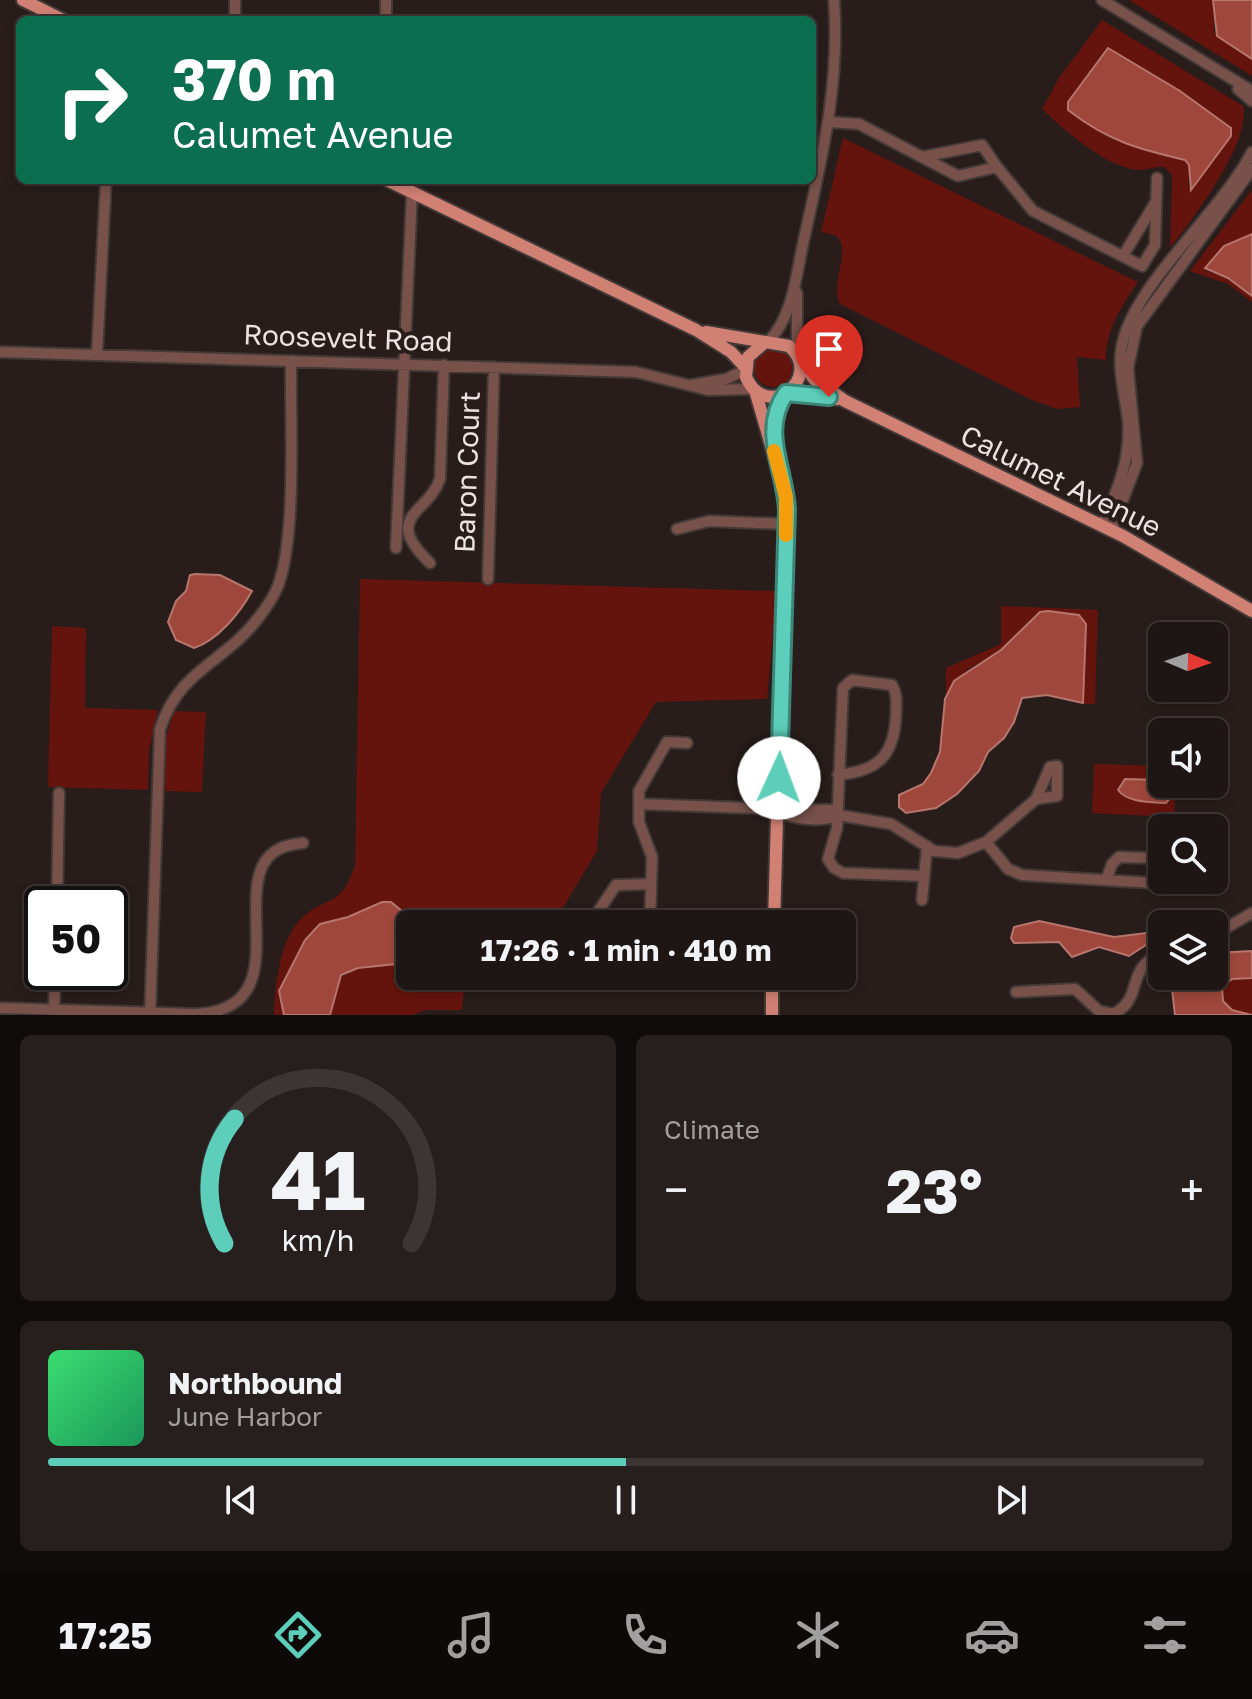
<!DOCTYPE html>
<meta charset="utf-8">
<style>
body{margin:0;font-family:"Golos Text",sans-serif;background:#261f1d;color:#f1f3f6;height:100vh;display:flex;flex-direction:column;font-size:30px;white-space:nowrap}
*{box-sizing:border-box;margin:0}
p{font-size:26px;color:#a19fa0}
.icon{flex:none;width:44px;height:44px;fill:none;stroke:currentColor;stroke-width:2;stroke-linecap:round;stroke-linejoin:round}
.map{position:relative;height:1015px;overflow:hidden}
.drawer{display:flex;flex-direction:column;gap:20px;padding:20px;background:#100c0b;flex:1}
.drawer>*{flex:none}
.banner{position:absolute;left:16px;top:16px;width:800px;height:168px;border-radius:12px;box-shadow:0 4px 12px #0003,0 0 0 2px #3c3534;background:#0b6e4f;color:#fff;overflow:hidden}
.needle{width:52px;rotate:92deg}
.buttons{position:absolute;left:1148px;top:622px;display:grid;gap:16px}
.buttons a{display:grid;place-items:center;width:80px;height:80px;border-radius:12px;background:#1e1614;box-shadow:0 4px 12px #0003,0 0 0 2px #3c3534;font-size:40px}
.speed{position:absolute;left:24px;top:886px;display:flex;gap:16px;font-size:40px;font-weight:700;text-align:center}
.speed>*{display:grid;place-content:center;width:104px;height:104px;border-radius:50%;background:#1e1614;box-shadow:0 4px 12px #0003,0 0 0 2px #3c3534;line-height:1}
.speed .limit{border:4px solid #111;border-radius:12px;background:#fff;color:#111}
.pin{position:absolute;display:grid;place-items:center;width:68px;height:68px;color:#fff;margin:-82px -34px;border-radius:50% 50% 50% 0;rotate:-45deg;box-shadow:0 0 8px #0007}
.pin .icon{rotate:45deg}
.me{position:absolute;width:88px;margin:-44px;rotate:2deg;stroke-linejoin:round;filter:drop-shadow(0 0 6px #0008)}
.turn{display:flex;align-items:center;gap:28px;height:168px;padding:0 24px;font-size:36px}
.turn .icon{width:104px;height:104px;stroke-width:2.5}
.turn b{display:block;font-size:56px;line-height:68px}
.big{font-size:60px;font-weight:700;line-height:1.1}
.drawer .tile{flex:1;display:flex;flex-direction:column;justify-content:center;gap:12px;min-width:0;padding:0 28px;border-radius:12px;background:#261f1d}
.drawer .dial{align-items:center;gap:0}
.dial svg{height:208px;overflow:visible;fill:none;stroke:#3c3534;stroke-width:7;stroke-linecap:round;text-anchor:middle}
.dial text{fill:#f1f3f6;stroke:none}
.song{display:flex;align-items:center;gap:24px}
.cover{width:96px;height:96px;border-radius:12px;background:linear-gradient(135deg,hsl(140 70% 55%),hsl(150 70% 35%))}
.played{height:8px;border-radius:4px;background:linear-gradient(90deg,#5dceb9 50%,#3c3534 50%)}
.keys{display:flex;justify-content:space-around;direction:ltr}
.heat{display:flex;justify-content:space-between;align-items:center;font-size:44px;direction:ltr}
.drawer .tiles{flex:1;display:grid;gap:20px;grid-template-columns:1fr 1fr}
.tile:last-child{grid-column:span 2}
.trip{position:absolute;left:396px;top:910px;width:460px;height:80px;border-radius:12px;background:#1e1614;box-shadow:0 4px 12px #0003,0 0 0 2px #3c3534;font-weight:700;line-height:80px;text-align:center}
.tabs{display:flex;height:128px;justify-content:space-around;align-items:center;background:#0c0908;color:#a19fa0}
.tabs .icon{width:56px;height:56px}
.tabs .current{color:#5dceb9}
.tabs b{font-size:36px;color:#f1f3f6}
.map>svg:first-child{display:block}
</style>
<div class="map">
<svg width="1252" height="1015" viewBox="0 0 1252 1015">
<rect width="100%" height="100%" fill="#281d1b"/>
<path fill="#65140d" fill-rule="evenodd" d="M 1129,0 L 1213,0 L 1214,32 L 1252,59 L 1252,76 Z
M 1102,20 L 1243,106 C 1252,141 1192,221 1170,248 L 1172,175 L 1165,167 C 1155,166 1149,170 1140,170 C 1108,169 1064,130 1042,109 L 1059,78 ZM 1107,48 L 1229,125 L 1188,188 L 1189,165 L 1185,160 L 1069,110 L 1068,101 Z
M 843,138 L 1138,282 C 1122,305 1105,331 1106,360 L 1077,357 L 1080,407 L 1057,409 L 1032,400 L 840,304 C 829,282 852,254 837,236 L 821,232 Z
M 1252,190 L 1252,234 L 1224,246 L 1206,271 L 1228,277 L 1252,296 L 1252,302 L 1228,284 L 1190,271 Z
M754 368a19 19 0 1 1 38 0a19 19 0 1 1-38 0Z
M 360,579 L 777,591 L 767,699 L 656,702 L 601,793 L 597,851 L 553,924 L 410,924 L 410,976 L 465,976 L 462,1010 L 426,1010 L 413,1015 L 330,1015 L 337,979 L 358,968 L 369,967 L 382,902 L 348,917 L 320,924 L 305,940 L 279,1000 L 284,1015 L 274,1015 C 275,987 279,941 300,920 C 327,893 340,911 355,865 Z
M 1001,606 L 1098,610 L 1095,704 L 1081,704 L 1086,624 L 1079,615 L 1040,612 L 999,652 L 968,669 L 946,699 L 946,668 L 1001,644 Z
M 52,626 L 86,628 L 85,708 L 158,710 L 149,751 L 148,790 L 48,787 Z
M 174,711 L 206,712 L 202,792 L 163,791 L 165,741 Z
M 1094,764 L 1162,766 L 1162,780 L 1120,783 L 1118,791 C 1131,806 1153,800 1170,798 L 1171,784 L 1176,784 L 1174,817 L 1092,813 Z
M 1252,978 L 1252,1014 L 1231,1010 L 1223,1001 L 1222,987 L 1232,979 Z"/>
<path fill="#9f473c" stroke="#b6766e" stroke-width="2" d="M 1213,0 L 1252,0 L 1252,59 L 1217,36 Z
M 1108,48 L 1180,91 L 1231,128 L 1231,136 L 1191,190 L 1189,165 L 1185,160 C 1138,149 1108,141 1068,110 L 1068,102 Z
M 1252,234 L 1252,296 L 1228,278 L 1205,268 L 1224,246 Z
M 195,574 L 220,575 L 252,591 C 240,613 218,640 194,648 L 176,640 L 168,622 L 176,601 L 186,591 L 190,575 Z
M 1048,611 L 1079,615 L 1086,624 L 1083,703 L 1047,695 L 1022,698 L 1014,722 L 1004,738 L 988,752 L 979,771 L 957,794 L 936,808 L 906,813 L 899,807 L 899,795 L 923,784 L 931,773 L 940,752 L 945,699 L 954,681 L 1001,650 L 1040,612 Z
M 1125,779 L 1162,780 L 1162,784 L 1171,784 L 1170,798 L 1166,803 C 1150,802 1128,803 1118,790 Z
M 382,902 L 391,902 L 402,911 L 401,947 L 396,964 L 358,968 L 341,975 L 330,1015 L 284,1015 L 279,991 L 305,940 L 320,924 L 348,917 Z
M 1039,921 L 1114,937 L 1146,933 L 1152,941 L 1129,956 L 1099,947 L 1072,957 L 1059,942 L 1014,943 L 1011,938 L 1014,927 Z
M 1252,951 L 1252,978 L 1232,979 L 1222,987 L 1223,1001 L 1232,1010 L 1252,1015 L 1175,1015 L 1172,989 L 1176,976 L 1214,976 L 1214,953 Z"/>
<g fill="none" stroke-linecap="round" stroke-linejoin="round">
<g stroke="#433937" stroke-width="14">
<path id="minor" d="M 1102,0 L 1252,91
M 235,20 L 235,0
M 386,20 L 386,0
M 1238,89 L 1252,101
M 830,122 L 859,124 L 958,176 L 997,167 L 1033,211 L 1142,266 L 1155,245 L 1157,178
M 922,157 L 982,145 L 997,167
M 1123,256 L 1155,203
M 797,293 L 797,355
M 768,342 C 794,315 796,274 804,239 C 822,158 840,84 834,0
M 0,352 L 636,372 L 708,390 L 753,389
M 97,354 L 106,180
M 692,385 L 726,379 L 745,370
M 1101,526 C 1117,492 1131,460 1128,421 C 1125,392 1115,366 1124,337 C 1143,276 1220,213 1252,152
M 677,529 L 709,521 L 786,524
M 1111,531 L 1137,463 L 1128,368 L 1137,326 L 1252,169
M 396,548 L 412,192
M 430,563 C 381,516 428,514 440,479 L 444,365
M 488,579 L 494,367
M 838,775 C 878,771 894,756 896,715 C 896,704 898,695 892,685 L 852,680 L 843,688 L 837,828 L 828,859 L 834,868 L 843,873 L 923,876
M 639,804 L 778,809
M 789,809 L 832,810 L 838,815 C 822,823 793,819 778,812 Z
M 838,815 L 891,824 L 934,851 L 958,853 L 986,842 L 1036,799 L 1057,796 L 1057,766 L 1050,767 L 1036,799
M 986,842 L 1008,869 L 1022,875 L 1153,883 L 1162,877
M 1107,878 L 1112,864 L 1119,857 L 1152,858 L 1162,864
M 922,900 L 927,846
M 57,904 L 59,793
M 590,924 L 616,885 L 651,884
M 650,924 L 652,857 L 639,822 L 639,791 L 667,742 L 687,743
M 1214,935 L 1252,913
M 1016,992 L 1075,989 L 1099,1011 L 1113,1014 C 1145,999 1124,967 1162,954
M 0,1008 L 194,1014 C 302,1011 226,886 274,852 C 282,846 293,844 303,843
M 54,1013 L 55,972
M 150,1015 L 160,729 C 180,668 225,663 259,617 C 266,608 274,596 278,586 C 297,535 290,419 291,361"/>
</g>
<g stroke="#433937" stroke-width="16">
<path id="major" d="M 23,0 L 63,20
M 387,180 L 696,330 L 731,352 L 745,367
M 706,332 L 789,346 C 825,378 766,423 746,377 L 748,357 L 764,343
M 799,358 L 814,379 L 845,401 L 1123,536 L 1252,611
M 755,390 L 786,497 L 774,924
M 786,393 L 808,393 L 838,399
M 775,437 L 775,417 L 784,394
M 772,1015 L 772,976"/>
</g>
<use href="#minor" stroke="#78514b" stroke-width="10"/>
<use href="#major" stroke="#d18174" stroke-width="12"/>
</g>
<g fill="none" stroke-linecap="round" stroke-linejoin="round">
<g stroke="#3c8678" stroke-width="20">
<path id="route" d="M 779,778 L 787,509 C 785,469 760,431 786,393 L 829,397"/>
</g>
<use href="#route" stroke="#5dceb9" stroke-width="14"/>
<path stroke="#f59e0b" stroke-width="14" d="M 774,451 L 786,497 L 786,535"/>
</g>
<g text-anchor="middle" stroke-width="8" stroke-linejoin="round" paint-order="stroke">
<g font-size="28" fill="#ebe3e1" stroke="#281d1b">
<text transform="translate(348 338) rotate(2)" y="10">Roosevelt Road</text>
<text transform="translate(467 472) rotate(-88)" y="10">Baron Court</text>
<text transform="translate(1061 481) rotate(26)" y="10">Calumet Avenue</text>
</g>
</g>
</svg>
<div class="buttons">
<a><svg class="needle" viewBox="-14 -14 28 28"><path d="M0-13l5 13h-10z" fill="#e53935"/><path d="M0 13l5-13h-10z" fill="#a19fa0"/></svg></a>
<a><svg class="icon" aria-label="sound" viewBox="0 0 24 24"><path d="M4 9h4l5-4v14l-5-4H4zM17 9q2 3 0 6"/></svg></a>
<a><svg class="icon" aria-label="search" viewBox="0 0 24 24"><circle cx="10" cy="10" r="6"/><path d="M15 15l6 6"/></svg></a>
<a><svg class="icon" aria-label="layers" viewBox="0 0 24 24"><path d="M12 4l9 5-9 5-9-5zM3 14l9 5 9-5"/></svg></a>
</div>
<div class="speed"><div class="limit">50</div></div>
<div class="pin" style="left:829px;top:397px;background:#d93025"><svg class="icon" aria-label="arrive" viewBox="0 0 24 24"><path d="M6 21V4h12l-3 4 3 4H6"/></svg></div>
<svg class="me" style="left:779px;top:778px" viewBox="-20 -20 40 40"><circle r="19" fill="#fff"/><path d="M0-13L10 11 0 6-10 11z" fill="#5dceb9"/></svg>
<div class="trip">17:26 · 1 min · 410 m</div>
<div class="banner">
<div class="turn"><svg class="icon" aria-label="right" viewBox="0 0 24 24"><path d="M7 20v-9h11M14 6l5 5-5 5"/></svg><div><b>370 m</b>Calumet Avenue</div></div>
</div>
</div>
<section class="drawer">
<div class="tiles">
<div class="tile dial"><svg viewBox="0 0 100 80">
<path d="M14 69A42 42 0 1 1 86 69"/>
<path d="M14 69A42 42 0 0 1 18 21" stroke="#5dceb9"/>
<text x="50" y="56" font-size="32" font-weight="700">41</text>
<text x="50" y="72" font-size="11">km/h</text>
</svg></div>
<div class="tile"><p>Climate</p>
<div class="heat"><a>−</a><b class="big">23°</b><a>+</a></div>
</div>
<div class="tile">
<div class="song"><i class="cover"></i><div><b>Northbound</b><p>June Harbor</p></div></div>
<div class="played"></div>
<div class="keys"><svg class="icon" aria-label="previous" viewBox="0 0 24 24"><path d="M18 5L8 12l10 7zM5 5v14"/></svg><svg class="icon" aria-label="pause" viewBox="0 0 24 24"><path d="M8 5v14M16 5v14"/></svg><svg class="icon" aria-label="next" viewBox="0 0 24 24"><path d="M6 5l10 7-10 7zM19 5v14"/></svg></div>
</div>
</div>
</section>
<nav class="tabs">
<b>17:25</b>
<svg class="icon current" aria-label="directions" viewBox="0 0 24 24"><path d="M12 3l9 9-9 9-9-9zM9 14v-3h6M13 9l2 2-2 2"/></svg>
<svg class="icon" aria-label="music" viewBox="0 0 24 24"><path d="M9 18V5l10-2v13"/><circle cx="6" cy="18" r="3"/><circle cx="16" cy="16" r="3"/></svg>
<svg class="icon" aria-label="phone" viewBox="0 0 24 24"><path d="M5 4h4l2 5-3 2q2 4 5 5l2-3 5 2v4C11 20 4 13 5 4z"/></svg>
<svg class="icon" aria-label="climate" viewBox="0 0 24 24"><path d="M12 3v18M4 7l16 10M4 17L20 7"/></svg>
<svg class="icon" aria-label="car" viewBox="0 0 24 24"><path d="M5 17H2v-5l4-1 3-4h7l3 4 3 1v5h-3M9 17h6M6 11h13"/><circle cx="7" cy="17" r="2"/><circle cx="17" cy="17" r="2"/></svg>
<svg class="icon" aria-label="filters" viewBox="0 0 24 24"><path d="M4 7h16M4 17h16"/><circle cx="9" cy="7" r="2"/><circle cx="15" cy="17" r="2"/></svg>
</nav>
